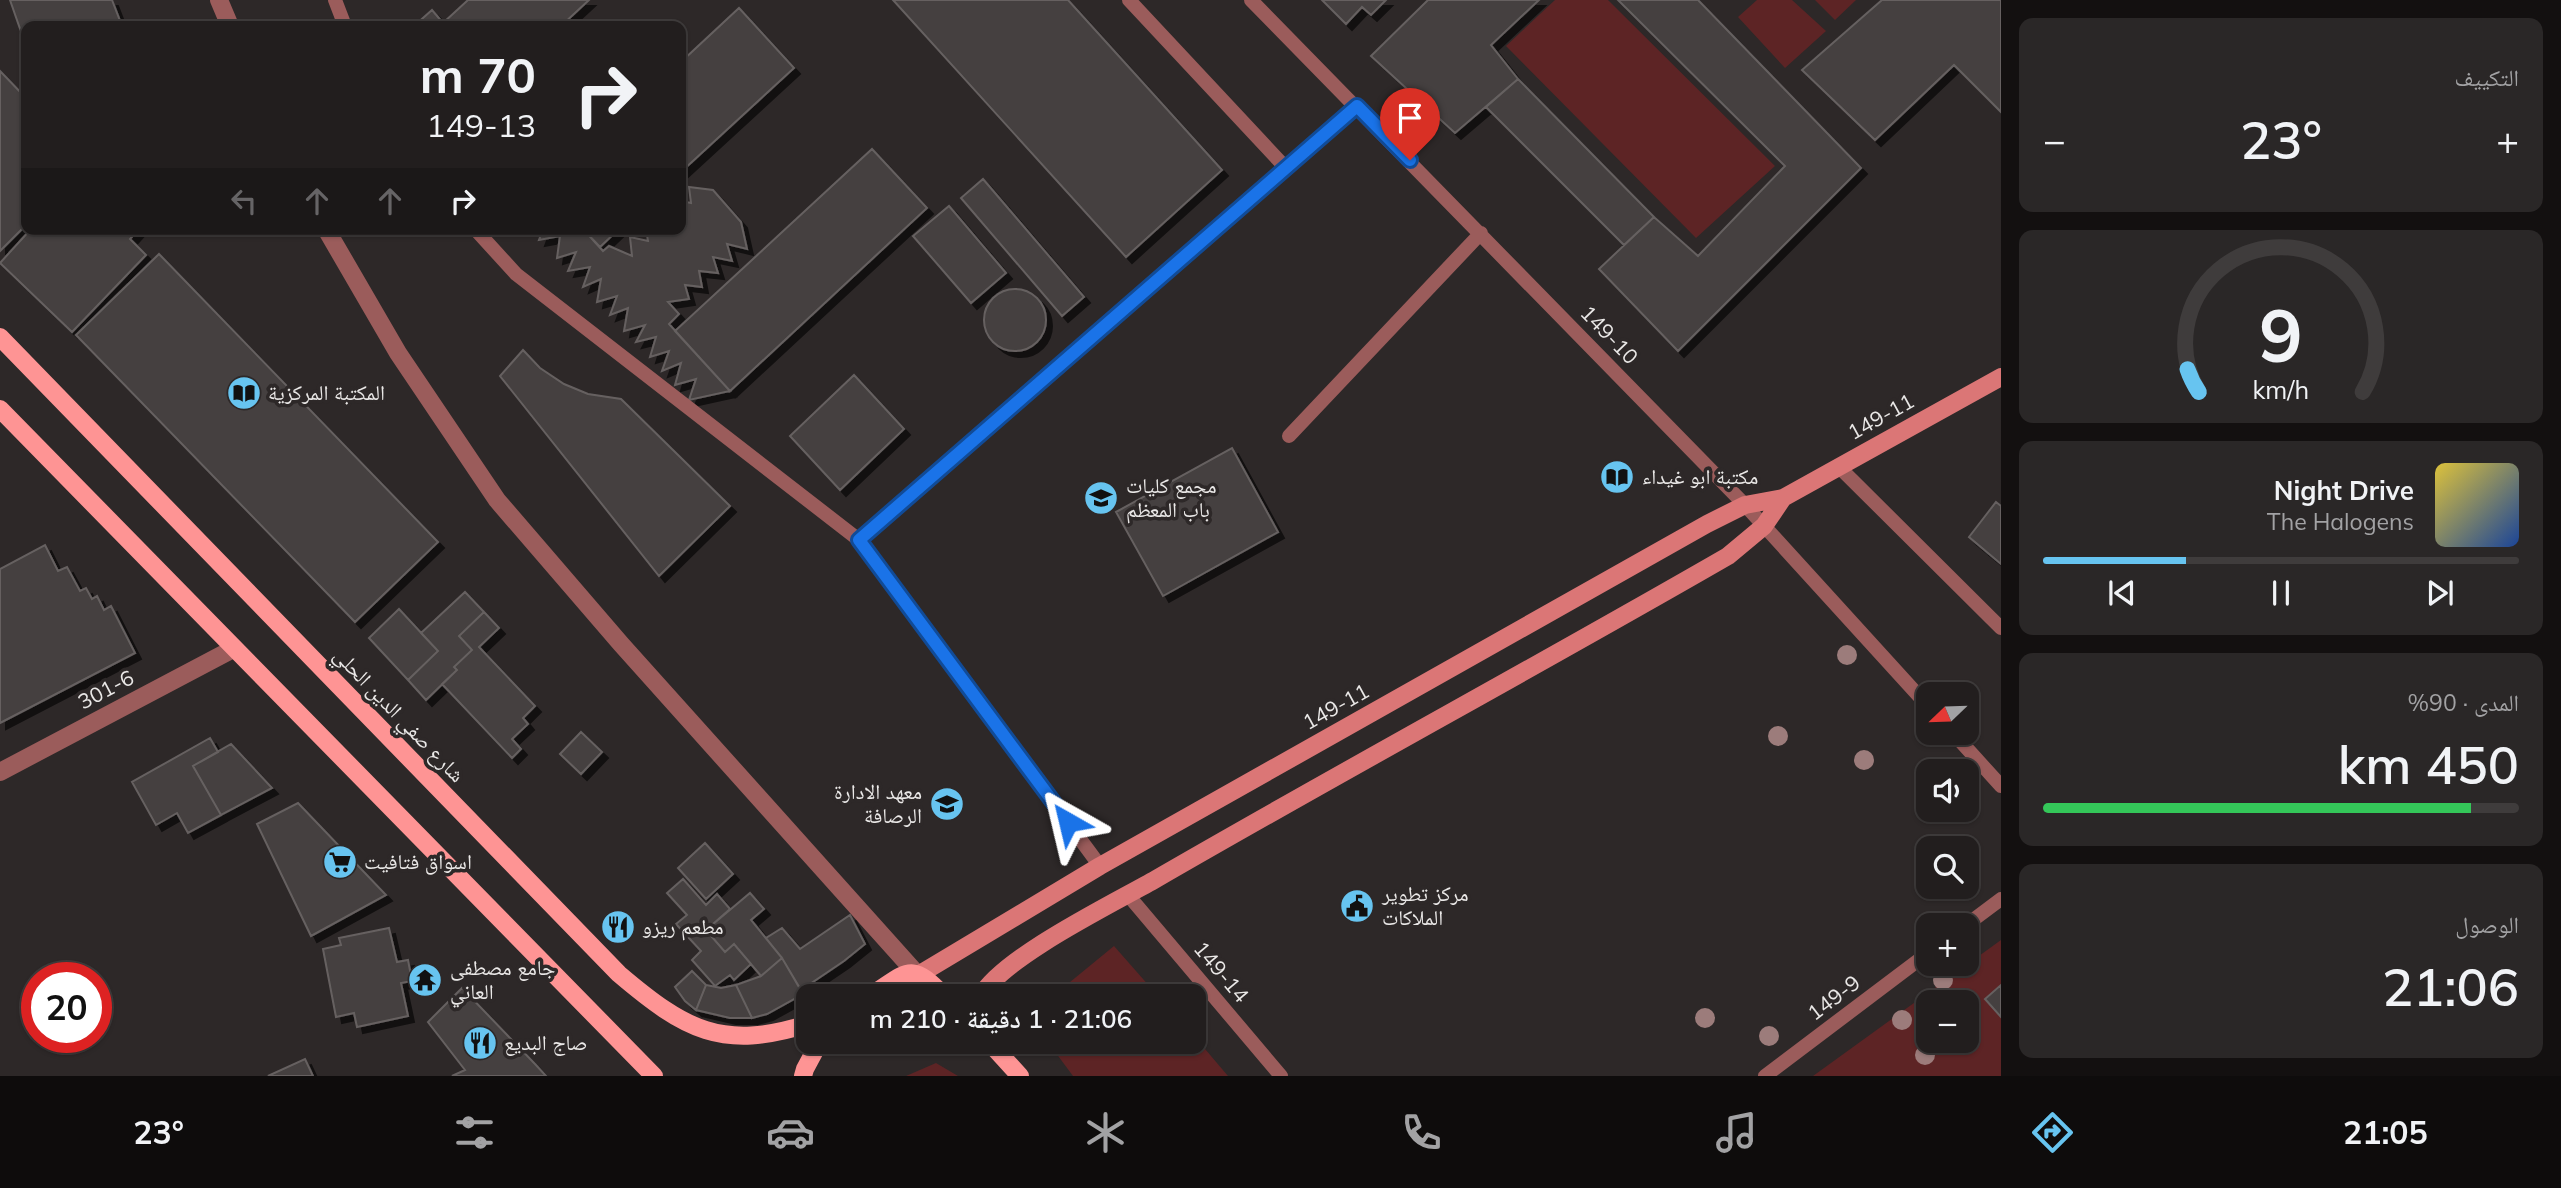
<!DOCTYPE html>
<html lang="ar">
<meta charset="utf-8">
<style>
body{margin:0;font-family:Mulish,"Noto Naskh Arabic",sans-serif;background:#2a2727;color:#f1f3f6;direction:rtl;height:100vh;display:flex;flex-direction:column;font-size:26px;white-space:nowrap}
*{box-sizing:border-box;margin:0}
p{font-size:23px;color:#a2a2a4}
.icon{flex:none;width:38px;height:38px;fill:none;stroke:currentColor;stroke-width:2;stroke-linecap:round;stroke-linejoin:round}
.map{position:relative;flex:1;overflow:hidden;direction:ltr}
.panel{display:flex;flex-direction:column;gap:18px;padding:18px;background:#131010;width:560px}
.panel>*{flex:none}
.top-card{position:absolute;left:21px;top:21px;width:665px;height:214px;border-radius:14px;box-shadow:0 2px 5px #0004,0 0 0 2px #3f3c3c;direction:rtl;background:#221e1e;color:#f1f3f6;overflow:hidden}
.needle{width:46px;rotate:247deg}
.controls{position:absolute;left:1916px;top:682px;display:grid;gap:14px}
.controls a{display:grid;place-items:center;width:63px;height:63px;border-radius:14px;background:#221e1e;box-shadow:0 2px 5px #0004,0 0 0 2px #3f3c3c;font-size:35px}
.speed{position:absolute;left:21px;top:962px;display:flex;gap:14px;font-size:35px;font-weight:700;text-align:center}
.speed>*{display:grid;place-content:center;width:91px;height:91px;border-radius:50%;background:#221e1e;box-shadow:0 2px 5px #0004,0 0 0 2px #3f3c3c;line-height:1}
.speed .limit{border:10px solid #d22;background:#fff;color:#111}
.pin{position:absolute;display:grid;place-items:center;width:60px;height:60px;color:#fff;margin:-72px -30px;border-radius:50% 50% 50% 0;rotate:-45deg;box-shadow:0 0 7px #0007}
.pin .icon{rotate:45deg}
.me{position:absolute;width:77px;margin:-38px;rotate:323deg;stroke-linejoin:round;filter:drop-shadow(0 0 5px #0008)}
.turn{display:flex;align-items:center;gap:24px;height:147px;padding:0 35px;font-size:32px}
.turn .icon{width:91px;height:91px;stroke-width:2.5}
.turn b{display:block;font-size:49px;line-height:60px}
.lanes{display:flex;align-items:center;height:66px;padding:0 35px;background:#0003;justify-content:center;gap:35px;direction:ltr}
.lanes .off{opacity:.35}
.big{font-size:52px;font-weight:600;line-height:1.1}
.panel .tile{flex:1;display:flex;flex-direction:column;justify-content:center;gap:10px;min-width:0;padding:0 24px;border-radius:14px;background:#2a2727}
.panel .dial{align-items:center;gap:0}
.dial svg{height:182px;overflow:visible;fill:none;stroke:#3f3c3c;stroke-width:7;stroke-linecap:round;text-anchor:middle}
.dial text{fill:#f1f3f6;stroke:none}
.song{display:flex;align-items:center;gap:21px}
.cover{width:84px;height:84px;border-radius:10px;background:linear-gradient(135deg,hsl(50 70% 55%),hsl(220 70% 35%))}
.played{height:7px;border-radius:4px;background:linear-gradient(90deg,#67c4f0 30%,#3f3c3c 30%)}
.keys{display:flex;justify-content:space-around;direction:ltr}
.heat{display:flex;justify-content:space-between;align-items:center;font-size:38px;direction:ltr}
.charge{height:10px;border-radius:5px;background:linear-gradient(90deg,#34c759 90%,#3f3c3c 0)}
.trip{position:absolute;left:796px;top:984px;width:410px;height:70px;border-radius:14px;background:#221e1e;box-shadow:0 2px 5px #0004,0 0 0 2px #3f3c3c;font-weight:600;line-height:70px;text-align:center;direction:rtl}
.tab-bar{display:flex;height:112px;justify-content:space-around;align-items:center;background:#0e0c0c;color:#a2a2a4}
.tab-bar .icon{width:49px;height:49px}
.tab-bar .on{color:#67c4f0}
.tab-bar b{font-size:32px;color:#f1f3f6}
main{display:flex;flex:1;min-height:0}
.map>svg:first-child{display:block}
</style>
<main>
<section class="panel">
<div class="tile"><p>التكييف</p>
<div class="heat"><a>−</a><b class="big">23°</b><a>+</a></div>
</div>
<div class="tile dial"><svg viewBox="0 0 100 80">
<path d="M14 69A42 42 0 1 1 86 69"/>
<path d="M14 69A42 42 0 0 1 9 59" stroke="#67c4f0"/>
<text x="50" y="56" font-size="32" font-weight="700">9</text>
<text x="50" y="72" font-size="11">km/h</text>
</svg></div>
<div class="tile">
<div class="song"><i class="cover"></i><div><b>Night Drive</b><p>The Halogens</p></div></div>
<div class="played"></div>
<div class="keys"><svg class="icon" aria-label="previous" viewBox="0 0 24 24"><path d="M18 5L8 12l10 7zM5 5v14"/></svg><svg class="icon" aria-label="pause" viewBox="0 0 24 24"><path d="M8 5v14M16 5v14"/></svg><svg class="icon" aria-label="next" viewBox="0 0 24 24"><path d="M6 5l10 7-10 7zM19 5v14"/></svg></div>
</div>
<div class="tile"><p>المدى · 90%</p><b class="big">450 km</b><div class="charge"></div></div>
<div class="tile"><p>الوصول</p><b class="big">21:06</b></div>
</section>
<div class="map">
<svg width="2001" height="1076" viewBox="0 0 2001 1076">
<defs>
<filter id="shadow"><feDropShadow dx="6" dy="6" stdDeviation="0" flood-color="#0009"/></filter>
</defs>
<rect width="100%" height="100%" fill="#2d2828"/>
<path fill="#5d2425" fill-rule="evenodd" d="M 1555,0 L 1608,0 L 1775,166 L 1696,238 L 1506,46 Z
M 1757,0 L 1792,0 L 1826,31 L 1785,68 L 1738,17 Z
M 1815,0 L 1856,0 L 1835,20 Z
M 2001,940 L 2001,1076 L 1813,1076 ZM 1928,1003 L 1967,1003 L 1967,1041 L 1928,1041 Z
M 1114,946 L 1158,996 L 1053,996 Z
M 1194,1036 L 1228,1076 L 1073,1076 L 1047,1041 L 1194,1041 Z
M 936,1063 L 958,1076 L 906,1076 Z"/>
<path fill="#44403f" stroke="#666161" stroke-width="2" filter="url(#shadow)" d="M 10,0 L 112,0 L 122,26 L 26,26 L 26,46 Z
M 468,0 L 589,0 L 561,26 L 414,26 L 432,10 L 443,23 Z
M 893,0 L 1068,0 L 1222,170 L 1126,257 Z
M 1322,0 L 1386,0 L 1371,15 L 1362,7 L 1346,24 Z
M 1428,0 L 1539,0 L 1491,45 L 1518,79 L 1455,133 L 1371,56 Z
M 1618,0 L 1698,0 L 1861,168 L 1678,351 L 1599,269 L 1654,217 L 1698,256 L 1785,166 Z
M 1882,0 L 2001,0 L 2001,112 L 1954,65 L 1875,140 L 1802,70 Z
M 739,8 L 794,68 L 681,172 L 681,62 Z
M 0,71 L 26,98 L 26,225 L 0,251 Z
M 1518,79 L 1654,217 L 1624,245 L 1486,107 Z
M 872,149 L 927,208 L 730,391 L 675,331 Z
M 983,179 L 1084,297 L 1062,316 L 961,198 Z
M 689,187 L 713,190 L 741,222 L 747,249 L 727,244 L 732,261 L 713,257 L 718,273 L 699,271 L 702,287 L 685,285 L 689,299 L 668,302 L 679,314 L 669,324 L 730,391 L 689,400 L 696,379 L 675,385 L 681,363 L 662,371 L 669,351 L 650,357 L 656,337 L 636,342 L 645,325 L 624,331 L 628,308 L 610,315 L 617,296 L 597,302 L 601,279 L 583,287 L 590,267 L 568,271 L 576,252 L 557,258 L 560,236 L 539,240 L 543,229 L 583,229 L 603,251 L 609,246 L 632,256 L 630,237 L 648,241 L 646,229 L 681,229 L 681,201 L 691,203 Z
M 949,206 L 1006,273 L 971,303 L 913,236 Z
M 31,229 L 75,229 L 77,232 L 80,229 L 139,229 L 130,239 L 146,255 L 72,332 L 0,263 Z
M 583,229 L 619,229 L 600,247 Z
M 159,254 L 438,542 L 355,622 L 76,335 Z
M984 320a31 31 0 1 1 62 0a31 31 0 1 1-62 0Z
M 523,350 L 540,368 L 564,384 L 588,394 L 621,399 L 730,506 L 659,576 L 500,376 Z
M 854,375 L 904,429 L 840,490 L 790,436 Z
M 1232,448 L 1278,532 L 1163,596 L 1116,512 Z
M 1996,502 L 2001,506 L 2001,564 L 1969,537 Z
M 45,545 L 58,571 L 67,567 L 80,591 L 86,588 L 92,599 L 97,596 L 104,610 L 111,606 L 135,653 L 0,723 L 0,569 Z
M 465,592 L 484,612 L 459,636 L 472,650 L 454,667 L 457,670 L 426,700 L 408,680 L 438,651 L 421,633 Z
M 399,609 L 438,651 L 408,680 L 369,638 Z
M 484,612 L 499,628 L 479,647 L 535,706 L 523,718 L 528,724 L 512,739 L 521,749 L 512,758 L 442,684 L 457,670 L 454,667 L 472,650 L 459,636 Z
M 581,732 L 602,752 L 581,774 L 560,754 Z
M 210,738 L 218,752 L 193,766 L 221,815 L 188,833 L 177,813 L 156,825 L 132,782 Z
M 231,744 L 272,788 L 221,815 L 193,766 Z
M 298,803 L 386,895 L 311,936 L 257,824 Z
M 705,843 L 733,874 L 706,899 L 678,868 Z
M 683,879 L 706,905 L 717,894 L 730,909 L 706,930 L 725,952 L 734,944 L 751,964 L 734,980 L 730,975 L 715,986 L 692,960 L 701,951 L 676,924 L 687,915 L 667,893 Z
M 750,893 L 764,909 L 751,920 L 782,958 L 761,976 L 734,944 L 725,952 L 706,930 Z
M 850,915 L 865,944 L 844,961 L 801,990 L 782,958 L 766,938 L 782,928 L 800,949 Z
M 389,928 L 397,962 L 408,960 L 412,981 L 401,983 L 408,1016 L 357,1027 L 354,1013 L 336,1017 L 323,949 L 341,945 L 339,938 Z
M 782,958 L 803,994 L 767,1014 L 752,1018 L 736,985 L 761,976 Z
M 692,971 L 706,985 L 696,1010 L 685,1001 L 675,987 Z
M 706,985 L 721,988 L 736,985 L 752,1018 L 730,1018 L 696,1010 Z
M 2001,985 L 2001,1017 L 1985,999 Z
M 462,988 L 535,1064 L 546,1076 L 452,1076 L 465,1070 L 428,1022 Z
M 305,1059 L 313,1076 L 268,1076 Z"/>
<g fill="none" stroke-linecap="round" stroke-linejoin="round">
<path stroke="#9b5c5b" stroke-width="14" d="M 335,0 L 345,26
M 1129,0 L 1286,168
M 1251,0 L 1745,505 L 1928,706
M 475,229 L 516,274 L 859,540 L 1100,866
M 1289,436 L 1481,233
M 1839,467 L 2001,628
M 859,540 L 1357,106
M 1953,733 L 2001,786
M 1128,895 L 1281,1076
M 1965,926 L 2001,899
M 1765,1076 L 1928,953"/>
<path stroke="#9b5c5b" stroke-width="18" d="M 219,0 L 230,26
M 326,229 L 398,353 L 497,500 L 621,644 L 916,973
M 0,772 L 233,649"/>
<path stroke="#db7676" stroke-width="18" d="M 920,974 L 1100,866 L 1707,524 L 1745,505 L 1783,498 L 2001,377
M 981,996 C 1003,957 1114,903 1156,879 C 1346,769 1539,665 1728,556 L 1764,526 L 1783,498"/>
<path stroke="#fe9494" stroke-width="18" d="M 0,337 L 619,974 C 685,1030 722,1051 808,1024
M 0,409 L 654,1076
M 870,996 C 908,972 910,960 944,996
M 988,1041 L 1020,1076
M 803,1076 L 805,1069 L 820,1041"/>
</g>
<g fill="#9c7c7b">
<circle cx="1847" cy="655" r="10"/>
<circle cx="1778" cy="736" r="10"/>
<circle cx="1864" cy="760" r="10"/>
<circle cx="1943" cy="980" r="10"/>
<circle cx="1705" cy="1018" r="10"/>
<circle cx="1902" cy="1020" r="10"/>
<circle cx="1769" cy="1036" r="10"/>
<circle cx="1925" cy="1055" r="10"/>
</g>
<g fill="none" stroke-linecap="round" stroke-linejoin="round">
<g stroke="#114b97" stroke-width="18">
<path id="route" d="M 1068,822 L 859,540 L 1357,106 L 1410,160"/>
</g>
<use href="#route" stroke="#1a73e8" stroke-width="12"/>
</g>
<defs>
<g id="library-disc" transform="scale(1.75)"><circle r="9.5" fill="#67c4f0" stroke="#2d2828"/><path d="M-6-4Q-3-5.5-.7-3.5V5Q-3 3-6 4ZM6-4Q3-5.5 .7-3.5V5Q3 3 6 4Z" fill="#111"/></g>
<g id="university-disc" transform="scale(1.75)"><circle r="9.5" fill="#67c4f0" stroke="#2d2828"/><path d="M0-5L7-2L0 1L-7-2ZM-4 1L0 2.5L4 1V4Q0 6-4 4Z" fill="#111"/></g>
<g id="school-disc" transform="scale(1.75)"><circle r="9.5" fill="#67c4f0" stroke="#2d2828"/><path d="M0-5L7-2L0 1L-7-2ZM-4 1L0 2.5L4 1V4Q0 6-4 4Z" fill="#111"/></g>
<g id="supermarket-disc" transform="scale(1.75)"><circle r="9.5" fill="#67c4f0" stroke="#2d2828"/><path d="M-6-5.5h2.5l.6 2H6L4.5 2H-2.5L-4.4-4H-6ZM-1.5 3.2a1.3 1.3 0 1 0 .1 0ZM3 3.2a1.3 1.3 0 1 0 .1 0Z" fill="#111"/></g>
<g id="civic-disc" transform="scale(1.75)"><circle r="9.5" fill="#67c4f0" stroke="#2d2828"/><path d="M-.6-6.5H3V-4.5H.6V-3L4-1V1h2V6H-6V1h2V-1L-.6-3ZM-1.2 2.5V6h2.4V2.5Z" fill="#111"/></g>
<g id="restaurant-disc" transform="scale(1.75)"><circle r="9.5" fill="#67c4f0" stroke="#2d2828"/><path d="M-5-6h1v4h1v-4h1v4h1v-4h1v5L-1.5 .5V6h-2V.5L-5-1ZM5-6V6H3V1.5H1.5Q1.5-4 5-6Z" fill="#111"/></g>
<g id="temple-disc" transform="scale(1.75)"><circle r="9.5" fill="#67c4f0" stroke="#2d2828"/><path d="M0-6L5-2H3V0L6.5 2.5H4V6H1.5V3h-3V6H-4V2.5H-6.5L-3 0V-2H-5Z" fill="#111"/></g>
</defs>
<g fill-rule="evenodd">
<use href="#library-disc" x="244" y="393"/>
<use href="#library-disc" x="1617" y="477"/>
<use href="#university-disc" x="1101" y="498"/>
<use href="#school-disc" x="947" y="804"/>
<use href="#supermarket-disc" x="340" y="862"/>
<use href="#civic-disc" x="1357" y="906"/>
<use href="#restaurant-disc" x="618" y="927"/>
<use href="#temple-disc" x="425" y="980"/>
<use href="#restaurant-disc" x="480" y="1043"/>
</g>
<g text-anchor="middle" stroke-width="7" stroke-linejoin="round" paint-order="stroke">
<g font-size="21" fill="#eae8e7" stroke="#2d2828">
<text transform="translate(1609 335) rotate(46)" y="7">149-10</text>
<text transform="translate(1881 417) rotate(-29)" y="7">149-11</text>
<text transform="translate(106 690) rotate(-28)" y="7">301-6</text>
<text transform="translate(1336 707) rotate(-29)" y="7">149-11</text>
<text transform="translate(399 715) rotate(46)" y="7">شارع صفي الدين الحلي</text>
<text transform="translate(1221 972) rotate(50)" y="7">149-14</text>
<text transform="translate(1834 998) rotate(-37)" y="7">149-9</text>
</g>
<g font-size="21" fill="#eae8e7" stroke="#2d2828" text-anchor="start">
<text x="268" y="400">المكتبة المركزية</text>
<text x="1642" y="484">مكتبة ابو غيداء</text>
<text x="1126" y="493">مجمع كليات<tspan x="1126" dy="24">باب المعظم</tspan></text>
<text x="922" y="799" text-anchor="end">معهد الادارة<tspan x="922" dy="24">الرصافة</tspan></text>
<text x="364" y="869">اسواق فتافيت</text>
<text x="1382" y="901">مركز تطوير<tspan x="1382" dy="24">الملاكات</tspan></text>
<text x="642" y="934">مطعم ريزو</text>
<text x="450" y="975">جامع مصطفى<tspan x="450" dy="24">العاني</tspan></text>
<text x="504" y="1050">صاج البديع</text>
</g>
</g>
</svg>
<div class="controls">
<a><svg class="needle" viewBox="-14 -14 28 28"><path d="M0-13l5 13h-10z" fill="#e53935"/><path d="M0 13l5-13h-10z" fill="#a2a2a4"/></svg></a>
<a><svg class="icon" aria-label="sound" viewBox="0 0 24 24"><path d="M4 9h4l5-4v14l-5-4H4zM17 9q2 3 0 6"/></svg></a>
<a><svg class="icon" aria-label="search" viewBox="0 0 24 24"><circle cx="10" cy="10" r="6"/><path d="M15 15l6 6"/></svg></a>
<a>+</a>
<a>−</a>
</div>
<div class="speed"><div class="limit">20</div></div>
<div class="pin" style="left:1410px;top:160px;background:#d93025"><svg class="icon" aria-label="arrive" viewBox="0 0 24 24"><path d="M6 21V4h12l-3 4 3 4H6"/></svg></div>
<svg class="me" style="left:1068px;top:822px" viewBox="-20 -20 40 40"><path d="M0-17L14 15 0 8-14 15z" fill="#1a73e8" stroke="#fff" stroke-width="4"/></svg>
<div class="trip">21:06 · 1 دقيقة · 210 m</div>
<div class="top-card">
<div class="turn"><svg class="icon" aria-label="right" viewBox="0 0 24 24"><path d="M7 20v-9h11M14 6l5 5-5 5"/></svg><div><b>70 m</b>149-13</div></div>
<div class="lanes"><svg class="icon off" aria-label="left" viewBox="0 0 24 24"><path d="M17 20v-9H6M10 6l-5 5 5 5"/></svg><svg class="icon off" aria-label="ahead" viewBox="0 0 24 24"><path d="M12 20V5M6 11l6-6 6 6"/></svg><svg class="icon off" aria-label="ahead" viewBox="0 0 24 24"><path d="M12 20V5M6 11l6-6 6 6"/></svg><svg class="icon" aria-label="right" viewBox="0 0 24 24"><path d="M7 20v-9h11M14 6l5 5-5 5"/></svg></div>
</div>
</div>
</main>
<nav class="tab-bar">
<b>21:05</b>
<svg class="icon on" aria-label="directions" viewBox="0 0 24 24"><path d="M12 3l9 9-9 9-9-9zM9 14v-3h6M13 9l2 2-2 2"/></svg>
<svg class="icon" aria-label="music" viewBox="0 0 24 24"><path d="M9 18V5l10-2v13"/><circle cx="6" cy="18" r="3"/><circle cx="16" cy="16" r="3"/></svg>
<svg class="icon" aria-label="phone" viewBox="0 0 24 24"><path d="M5 4h4l2 5-3 2q2 4 5 5l2-3 5 2v4C11 20 4 13 5 4z"/></svg>
<svg class="icon" aria-label="climate" viewBox="0 0 24 24"><path d="M12 3v18M4 7l16 10M4 17L20 7"/></svg>
<svg class="icon" aria-label="car" viewBox="0 0 24 24"><path d="M5 17H2v-5l4-1 3-4h7l3 4 3 1v5h-3M9 17h6M6 11h13"/><circle cx="7" cy="17" r="2"/><circle cx="17" cy="17" r="2"/></svg>
<svg class="icon" aria-label="filters" viewBox="0 0 24 24"><path d="M4 7h16M4 17h16"/><circle cx="9" cy="7" r="2"/><circle cx="15" cy="17" r="2"/></svg>
<b>23°</b>
</nav>
